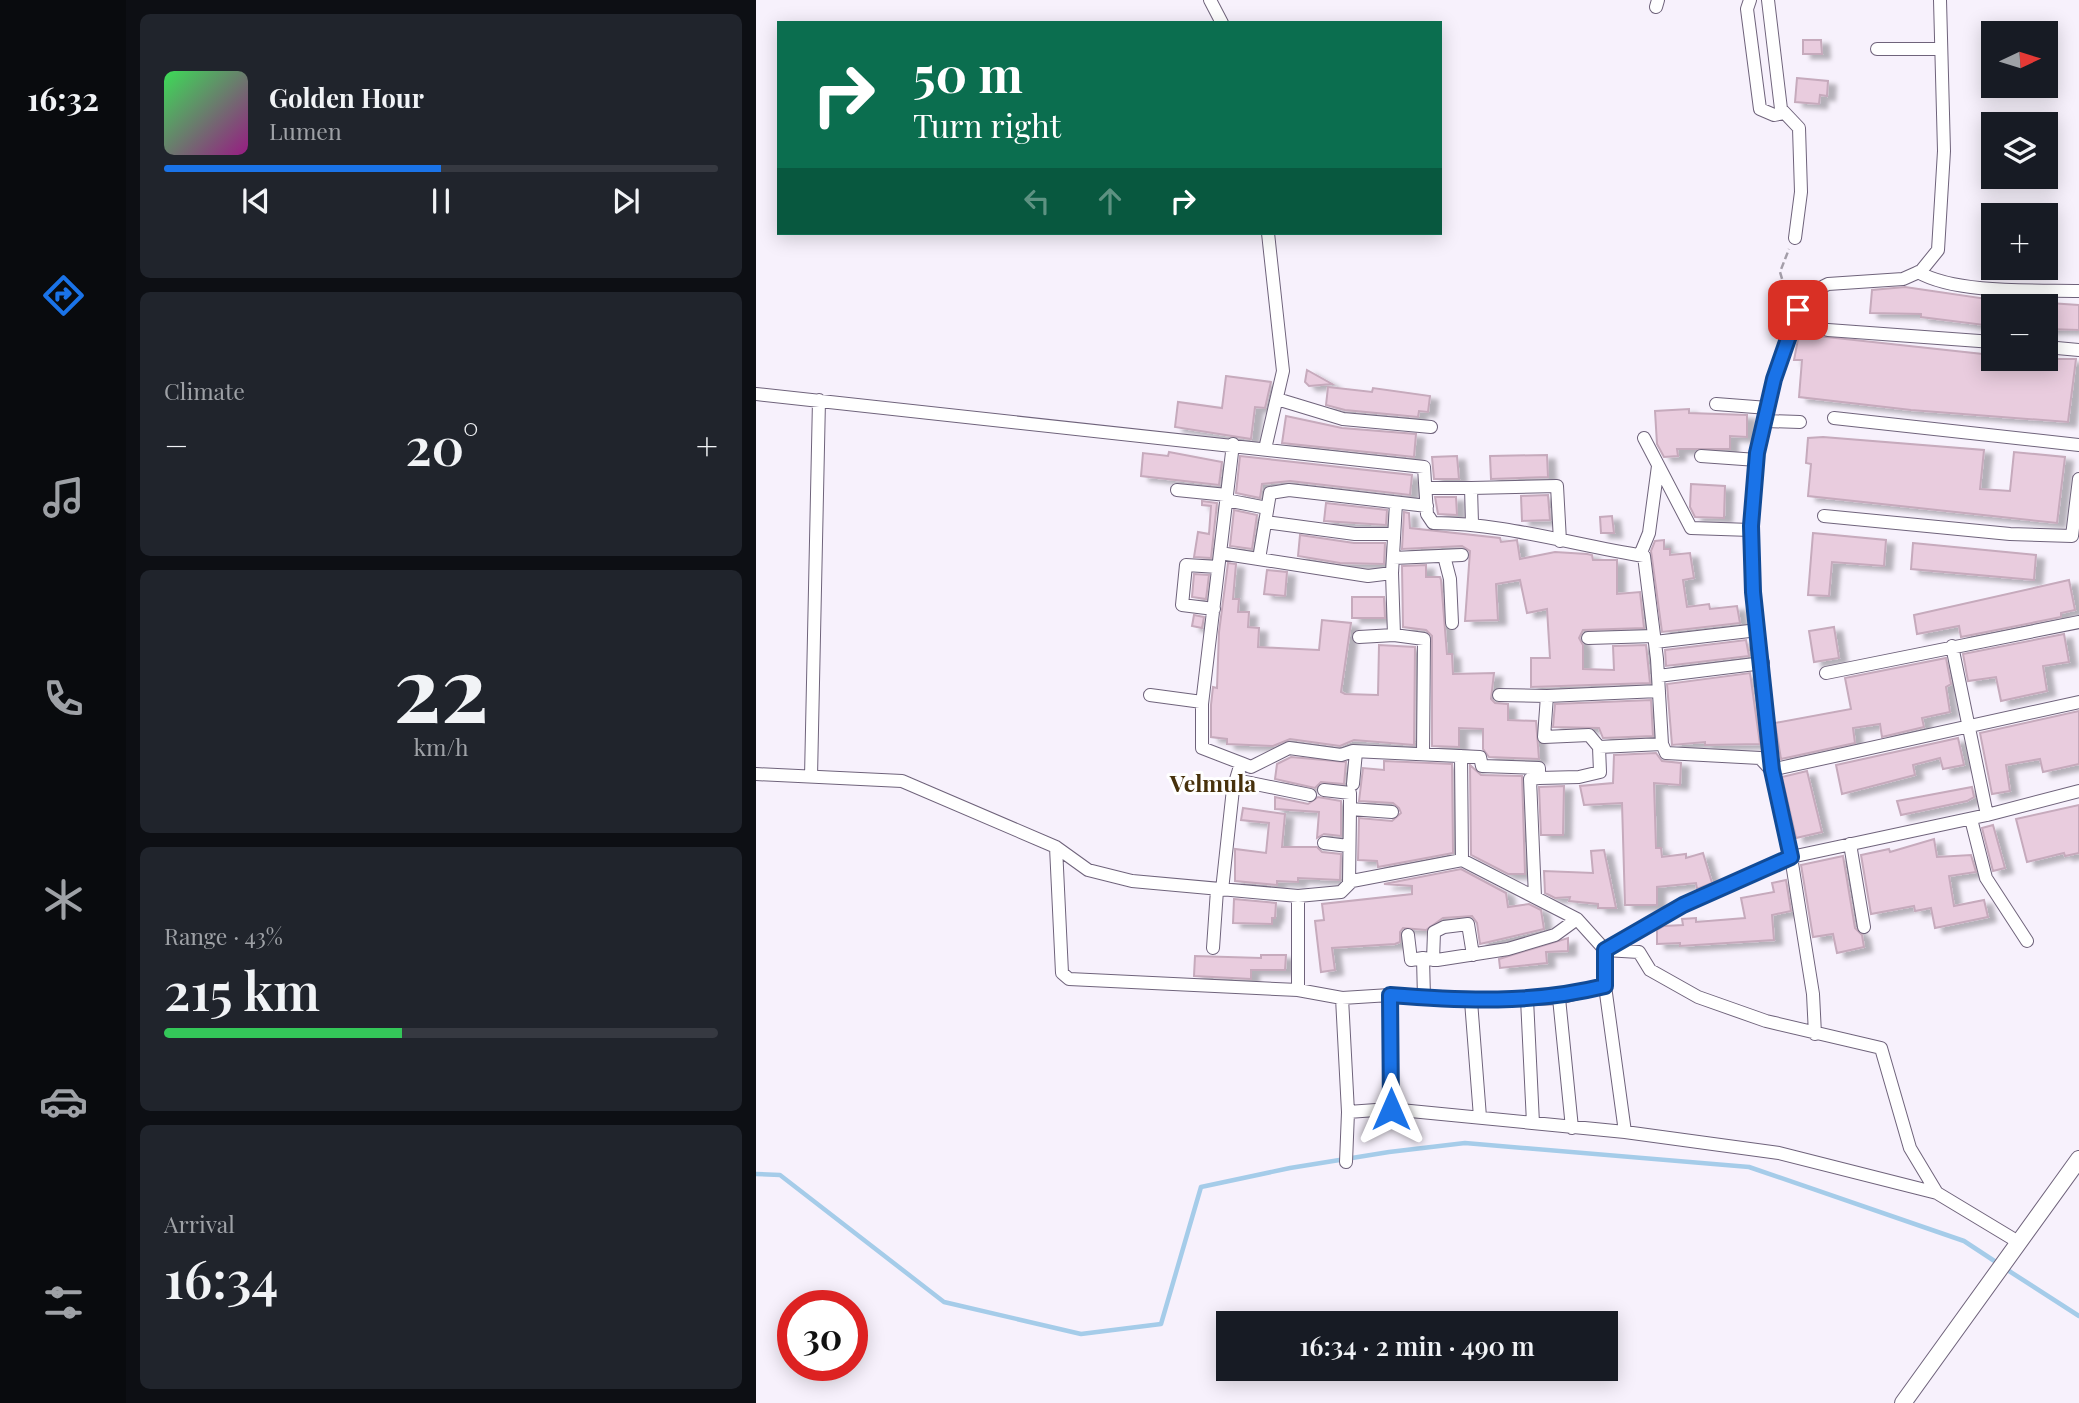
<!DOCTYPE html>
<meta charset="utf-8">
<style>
body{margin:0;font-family:"Playfair Display",serif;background:#20242c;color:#f1f3f6;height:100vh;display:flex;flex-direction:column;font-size:26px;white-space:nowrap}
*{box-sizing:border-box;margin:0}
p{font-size:23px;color:#9ea1a6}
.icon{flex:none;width:38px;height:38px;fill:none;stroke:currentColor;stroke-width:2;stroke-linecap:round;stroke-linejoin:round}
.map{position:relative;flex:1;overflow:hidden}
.details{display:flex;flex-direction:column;gap:14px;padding:14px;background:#0d0f14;width:630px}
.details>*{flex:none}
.guide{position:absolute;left:21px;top:21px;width:665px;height:214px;border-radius:0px;box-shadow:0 4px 18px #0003;background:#0b6e4f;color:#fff;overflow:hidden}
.needle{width:46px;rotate:86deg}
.controls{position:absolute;left:1225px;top:21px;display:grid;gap:14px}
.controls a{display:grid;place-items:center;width:77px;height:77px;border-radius:0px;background:#171b24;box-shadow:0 4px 18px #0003;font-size:35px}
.speed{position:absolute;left:21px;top:1290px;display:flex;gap:14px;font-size:35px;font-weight:700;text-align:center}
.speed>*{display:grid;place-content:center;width:91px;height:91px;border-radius:50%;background:#171b24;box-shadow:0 4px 18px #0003;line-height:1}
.speed .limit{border:10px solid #d22;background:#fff;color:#111}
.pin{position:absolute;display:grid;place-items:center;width:60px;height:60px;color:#fff;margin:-30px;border-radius:14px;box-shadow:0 4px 10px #0006}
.me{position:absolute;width:77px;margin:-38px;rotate:0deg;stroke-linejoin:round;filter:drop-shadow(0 0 5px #0008)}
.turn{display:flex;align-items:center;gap:24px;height:147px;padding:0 21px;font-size:32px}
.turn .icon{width:91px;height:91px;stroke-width:2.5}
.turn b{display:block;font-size:49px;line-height:60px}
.lanes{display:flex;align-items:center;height:66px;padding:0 21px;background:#0003;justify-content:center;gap:35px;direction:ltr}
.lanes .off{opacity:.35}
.big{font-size:52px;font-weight:600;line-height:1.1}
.details .tile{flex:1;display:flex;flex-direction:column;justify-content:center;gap:10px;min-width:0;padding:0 24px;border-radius:10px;background:#20242c}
.details .dial{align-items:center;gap:0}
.dial b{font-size:91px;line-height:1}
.song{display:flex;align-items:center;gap:21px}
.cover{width:84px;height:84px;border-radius:10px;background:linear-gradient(135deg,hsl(130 70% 55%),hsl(310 70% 35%))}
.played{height:7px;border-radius:4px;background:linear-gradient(90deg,#1a73e8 50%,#363941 50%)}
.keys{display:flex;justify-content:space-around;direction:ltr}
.heat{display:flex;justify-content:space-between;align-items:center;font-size:38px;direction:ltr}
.charge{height:10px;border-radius:5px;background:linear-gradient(90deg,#34c759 43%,#363941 0)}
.trip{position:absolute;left:460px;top:1311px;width:402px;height:70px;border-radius:0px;background:#171b24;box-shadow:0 4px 18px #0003;font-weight:600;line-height:70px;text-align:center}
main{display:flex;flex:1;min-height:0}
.menu{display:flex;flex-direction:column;width:126px;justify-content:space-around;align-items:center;background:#090b0e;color:#9ea1a6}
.menu .icon{width:49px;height:49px}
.menu .active{color:#1a73e8}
.menu b{font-size:32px;color:#f1f3f6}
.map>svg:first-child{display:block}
</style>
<main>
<nav class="menu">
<b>16:32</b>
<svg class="icon active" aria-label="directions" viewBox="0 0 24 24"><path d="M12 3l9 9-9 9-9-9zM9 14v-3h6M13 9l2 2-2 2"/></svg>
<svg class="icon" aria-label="music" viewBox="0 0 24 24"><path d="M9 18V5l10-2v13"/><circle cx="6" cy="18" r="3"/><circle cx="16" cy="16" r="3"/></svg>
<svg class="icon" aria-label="phone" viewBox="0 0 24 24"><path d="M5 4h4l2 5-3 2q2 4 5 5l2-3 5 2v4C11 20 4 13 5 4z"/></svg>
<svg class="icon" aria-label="climate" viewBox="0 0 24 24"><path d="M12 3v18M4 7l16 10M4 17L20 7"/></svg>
<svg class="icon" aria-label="car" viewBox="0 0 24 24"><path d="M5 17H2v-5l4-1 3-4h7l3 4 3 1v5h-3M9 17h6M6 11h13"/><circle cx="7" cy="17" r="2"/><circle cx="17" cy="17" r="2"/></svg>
<svg class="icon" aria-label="filters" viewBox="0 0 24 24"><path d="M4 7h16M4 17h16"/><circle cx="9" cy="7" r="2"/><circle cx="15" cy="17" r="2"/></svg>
</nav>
<section class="details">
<div class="tile">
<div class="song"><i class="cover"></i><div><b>Golden Hour</b><p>Lumen</p></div></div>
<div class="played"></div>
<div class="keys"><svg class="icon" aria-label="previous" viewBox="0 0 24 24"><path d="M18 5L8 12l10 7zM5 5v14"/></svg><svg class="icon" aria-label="pause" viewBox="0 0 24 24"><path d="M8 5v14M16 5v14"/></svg><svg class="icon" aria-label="next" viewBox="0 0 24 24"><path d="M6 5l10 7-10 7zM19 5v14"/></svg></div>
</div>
<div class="tile"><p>Climate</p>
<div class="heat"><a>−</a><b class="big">20°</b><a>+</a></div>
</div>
<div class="tile dial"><b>22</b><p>km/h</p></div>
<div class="tile"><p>Range · 43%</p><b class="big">215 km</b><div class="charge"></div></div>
<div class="tile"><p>Arrival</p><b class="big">16:34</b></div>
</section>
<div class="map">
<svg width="1323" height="1403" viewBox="0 0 1323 1403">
<defs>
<filter id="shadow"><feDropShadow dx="8" dy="4.5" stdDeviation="2" flood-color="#0004"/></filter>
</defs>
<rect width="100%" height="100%" fill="#f7f1fc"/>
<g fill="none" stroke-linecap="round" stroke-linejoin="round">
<path stroke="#a5cce9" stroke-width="4.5" d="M 0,1174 L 24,1175 L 188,1302 L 325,1334 L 405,1324 L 445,1187 L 534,1168 L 633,1152 L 709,1143 L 993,1167 L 1208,1241 L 1243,1264
M 1250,1269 L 1323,1316"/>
</g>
<path fill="#e9ccde" stroke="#c6aabc" stroke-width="2" filter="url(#shadow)" d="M 1047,40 L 1065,40 L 1066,54 L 1047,54 Z
M 1041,78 L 1072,81 L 1071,96 L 1064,95 L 1063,104 L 1039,102 Z
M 1149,287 L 1238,300 L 1236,326 L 1165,317 L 1165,314 L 1114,313 L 1116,290 Z
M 1293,303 L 1323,305 L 1323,330 L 1291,329 Z
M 1043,334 L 1227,354 L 1237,355 L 1237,359 L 1320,359 L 1312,422 L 1155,410 L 1043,397 L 1046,360 L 1038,360 Z
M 551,370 L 576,384 L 553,386 L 549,382 Z
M 470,376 L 515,382 L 509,408 L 499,407 L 495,439 L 419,427 L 422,402 L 466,408 Z
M 572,387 L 616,392 L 617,388 L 674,396 L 672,412 L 663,411 L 662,417 L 589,410 L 570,405 Z
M 933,409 L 933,413 L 991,415 L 991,437 L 974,436 L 974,449 L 921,449 L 922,456 L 908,457 L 901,444 L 899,411 Z
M 530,416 L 586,428 L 660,434 L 658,457 L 526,443 Z
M 1067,437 L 1228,450 L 1224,489 L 1254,491 L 1258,452 L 1309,457 L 1301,523 L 1052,496 L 1055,464 L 1050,463 L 1052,438 Z
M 413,452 L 466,462 L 463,485 L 385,476 L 387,453 L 412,456 Z
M 791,455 L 792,477 L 735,479 L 734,456 Z
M 484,456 L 656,475 L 654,495 L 534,481 L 506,484 L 504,498 L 480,493 Z
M 701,456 L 703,479 L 678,479 L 676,457 Z
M 935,484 L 969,486 L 968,518 L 939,517 L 934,507 Z
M 792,495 L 794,520 L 766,521 L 765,496 Z
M 679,497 L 700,497 L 701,515 L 682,514 Z
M 446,501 L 461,503 L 455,558 L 438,557 L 442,532 L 453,534 L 455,506 L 446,505 Z
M 570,503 L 631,510 L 630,525 L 568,521 Z
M 478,510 L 501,515 L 496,549 L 474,546 Z
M 648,512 L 653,513 L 654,528 L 744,538 L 745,542 L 761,540 L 764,559 L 799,552 L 831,554 L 836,555 L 837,560 L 861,560 L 861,594 L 884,592 L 888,628 L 827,630 L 823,638 L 827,645 L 827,669 L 858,670 L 857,646 L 890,645 L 894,683 L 775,687 L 775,658 L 794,658 L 791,609 L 771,613 L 764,580 L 740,584 L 742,620 L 709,621 L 714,551 L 706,546 L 646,549 Z
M 856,516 L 858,533 L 845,533 L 844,517 Z
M 1057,533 L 1130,540 L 1128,566 L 1076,562 L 1073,596 L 1052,595 Z
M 544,535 L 598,543 L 629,543 L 628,564 L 584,563 L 542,556 Z
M 908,540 L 908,549 L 914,549 L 914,555 L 934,553 L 938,578 L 927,580 L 931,607 L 953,604 L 954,609 L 981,606 L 984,623 L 906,632 L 895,551 L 899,541 Z
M 1157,543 L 1280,555 L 1278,580 L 1155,569 Z
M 472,563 L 480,564 L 477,599 L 483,599 L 482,612 L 493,612 L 492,627 L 503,628 L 502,647 L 563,650 L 566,620 L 595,623 L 585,692 L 589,694 L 622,695 L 623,645 L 659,647 L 658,745 L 598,740 L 584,746 L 534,739 L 517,746 L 471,744 L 471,739 L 455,737 L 455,705 L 457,687 L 461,688 L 463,632 Z
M 670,565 L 670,577 L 684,577 L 685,580 L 691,654 L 696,654 L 697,674 L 738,673 L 735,699 L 739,703 L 752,704 L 752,720 L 780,721 L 783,759 L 733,757 L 727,749 L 727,729 L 703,728 L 703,747 L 676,746 L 676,636 L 670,630 L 647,627 L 646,566 Z
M 511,570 L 531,572 L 529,596 L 508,594 Z
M 438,574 L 453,575 L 450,599 L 436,597 Z
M 1313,580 L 1319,610 L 1305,613 L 1305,617 L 1205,637 L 1203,626 L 1161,634 L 1158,615 Z
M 596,597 L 628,597 L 629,618 L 596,618 Z
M 438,615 L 448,617 L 446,628 L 436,626 Z
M 1078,627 L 1083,658 L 1058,662 L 1053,631 Z
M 1308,634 L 1313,662 L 1287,666 L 1291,691 L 1245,701 L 1240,677 L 1212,681 L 1207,654 Z
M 990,640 L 993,656 L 910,666 L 909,650 Z
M 1190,658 L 1195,684 L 1190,687 L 1194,712 L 1166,718 L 1168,727 L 1126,737 L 1124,724 L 1097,728 L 1099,743 L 1025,759 L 1019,723 L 1095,709 L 1089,678 Z
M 994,673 L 1004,744 L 949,745 L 949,742 L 916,745 L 911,684 Z
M 895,700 L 897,736 L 847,738 L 843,728 L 797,727 L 799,704 Z
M 1323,711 L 1323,764 L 1287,772 L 1284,759 L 1250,765 L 1254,791 L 1236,794 L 1224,733 Z
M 1202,738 L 1208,765 L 1187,769 L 1184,758 L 1157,765 L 1159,775 L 1086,794 L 1080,765 Z
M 900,753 L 906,761 L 925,763 L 924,785 L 898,783 L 900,848 L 905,848 L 906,857 L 930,854 L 930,858 L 947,853 L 956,883 L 941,889 L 940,883 L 901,887 L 901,905 L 869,905 L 866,803 L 828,805 L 824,786 L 857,783 L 858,755 Z
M 535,757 L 590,762 L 588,784 L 565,782 L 559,788 L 519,779 L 521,764 Z
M 628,761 L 696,764 L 697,853 L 622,867 L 621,861 L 602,860 L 603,818 L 636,821 L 645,813 L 643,808 L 637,803 L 603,801 L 607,768 L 628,770 Z
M 714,765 L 725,775 L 766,776 L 769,874 L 752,874 L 715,855 Z
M 1051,771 L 1066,832 L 1040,838 L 1026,777 Z
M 808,786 L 807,835 L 785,835 L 783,787 Z
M 1216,787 L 1218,797 L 1211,801 L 1145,815 L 1141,801 Z
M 519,797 L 552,804 L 562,797 L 585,801 L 585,836 L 568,834 L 561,838 L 563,812 L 519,809 Z
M 1323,805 L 1323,853 L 1309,856 L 1308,853 L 1271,862 L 1260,819 Z
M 487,808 L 529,814 L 526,847 L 561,847 L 566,852 L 585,854 L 584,880 L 542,878 L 542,882 L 521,881 L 521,885 L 479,881 L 479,849 L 510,853 L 513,823 L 485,820 Z
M 1237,825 L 1249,868 L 1237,871 L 1226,828 Z
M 1178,839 L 1181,857 L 1215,855 L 1220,872 L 1193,876 L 1198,906 L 1228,900 L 1232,917 L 1179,928 L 1175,908 L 1159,911 L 1158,906 L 1115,914 L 1105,855 L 1133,849 L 1134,852 Z
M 848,850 L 860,908 L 842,908 L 842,904 L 813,901 L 814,897 L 799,898 L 789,893 L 788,871 L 837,873 L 835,851 Z
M 1087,856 L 1099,928 L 1106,935 L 1108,947 L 1081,953 L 1077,934 L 1057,937 L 1045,865 Z
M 705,869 L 750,893 L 752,907 L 773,904 L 785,910 L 788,929 L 724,944 L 721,923 L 716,916 L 687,918 L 670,930 L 647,928 L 644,932 L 644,942 L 639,944 L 576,948 L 579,970 L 565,972 L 559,921 L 568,920 L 566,904 L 656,894 L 656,886 L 628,884 Z
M 1030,880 L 1035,911 L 1016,915 L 1018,940 L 924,946 L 924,943 L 901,944 L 901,930 L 908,926 L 927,925 L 926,919 L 940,918 L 940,922 L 989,918 L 985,898 L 1018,892 L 1016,883 Z
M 478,899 L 520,903 L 519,918 L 516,918 L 516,924 L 477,923 Z
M 812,938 L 812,951 L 790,952 L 791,963 L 744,968 L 743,959 Z
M 505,955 L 530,955 L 529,970 L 495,970 L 495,979 L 438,976 L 439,956 L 505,958 Z"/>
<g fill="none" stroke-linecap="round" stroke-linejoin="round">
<g stroke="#6f637b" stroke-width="14">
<path id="minor" d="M 454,0 L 466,23
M 994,0 L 991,9 L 1004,109 L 1018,115 L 1028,113
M 1012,0 L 1025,109 L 1043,128 L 1045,192 L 1039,238
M 900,7 L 902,0
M 1121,49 L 1185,49
M 1162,272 C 1200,294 1279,290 1323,291
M 1072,330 L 1237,342
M 1290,347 L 1323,350
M 0,394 L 668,467 L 671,514 L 677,523 C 747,523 818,545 888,556 L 901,659 L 906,744
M 521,399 L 587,419 L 675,427
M 960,404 L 1012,408
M 1078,418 L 1323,445
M 1009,421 L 1044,422
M 888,438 L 935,528 L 995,530
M 509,449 L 527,371 L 512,233
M 945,456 L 1001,460
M 670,488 L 715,488
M 421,490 L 471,495
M 470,500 L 511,508
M 1068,516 L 1254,534 L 1316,536 L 1323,479
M 509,522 L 599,534 L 638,534
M 716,523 L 715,488 L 801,486 L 804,541
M 464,553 L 612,576 L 636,573 L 638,635 L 668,639 L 667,754
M 884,555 L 893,533 L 902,466
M 688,556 L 694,579 L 696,623
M 637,558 L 706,555
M 503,559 L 514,493 L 533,490 L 671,506
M 636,573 L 640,503
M 458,609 L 426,605 L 430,565 L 462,567
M 603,637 L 638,635
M 832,638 L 898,636
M 899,642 L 1002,630
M 1196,646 L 1231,815
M 1070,673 L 1323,622
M 902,676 L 1007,663
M 394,695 L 446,702
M 743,695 L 791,696
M 843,747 L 833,735 L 788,737 L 791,696 L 903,691
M 705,756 L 706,860
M 485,763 L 495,767 L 533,748 L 585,755 L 597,751 L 724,757 L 726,766 L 783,768 L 783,778 L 823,777 L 844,772 L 843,747 L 906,744 L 910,753 L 1004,758 L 1015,770 L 1323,702
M 0,774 L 146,781 L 300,847 L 332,870 L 376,881 L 542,896 L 585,892 L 596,881 L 706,860 L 821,919 L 849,950 L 883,952 L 894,970 L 942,997 L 1010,1021 L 1125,1048 L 1154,1148 L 1181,1193 L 1264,1243
M 55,777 L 63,400
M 480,780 L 554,795
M 597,784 L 600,752
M 568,790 L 594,793 L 594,809
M 1215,819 L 1230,878 L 1271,941
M 568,843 L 592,846
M 1094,844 L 1108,927
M 300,847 L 306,973 L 313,979 L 542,990 L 586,998 L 634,995 L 715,1001 L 803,998 L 849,986 L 849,950 L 927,905 L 1035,857 L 1231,815 L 1323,791
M 593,884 L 594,809 L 636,812
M 466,890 L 477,789 L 485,763 L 446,748 L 446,704 L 477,444
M 542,896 L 542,990
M 779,897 L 774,779 L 783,778
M 652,935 L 655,960 L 667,958
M 457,948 L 461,890
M 677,960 L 678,932 L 688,927 L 712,924 L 717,955
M 849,986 L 869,1132
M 634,995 L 634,1109
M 586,998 L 592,1112
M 668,998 L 667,958 L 681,960 L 752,949 L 799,935 L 821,919
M 803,998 L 816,1128
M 771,999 L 777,1123
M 715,1001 L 724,1117
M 1059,1034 L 1057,994 L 1035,857 L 1015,770 L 997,592 L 995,525 L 1001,453 L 1019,379 L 1043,307 L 1054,293 L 1072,284 L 1147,279 L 1165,271 L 1182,250 L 1188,151 L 1184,0
M 590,1162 L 592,1112 L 634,1109 L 869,1132 L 1023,1153 L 1181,1193"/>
</g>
<g stroke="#6f637b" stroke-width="18">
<path id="tertiary" d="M 1147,1403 L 1323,1159"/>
</g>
<path stroke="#a49ea9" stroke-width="2.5" stroke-dasharray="7 3.5" stroke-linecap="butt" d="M 1032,299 L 1024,272 L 1033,249"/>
<use href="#minor" stroke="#fff" stroke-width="12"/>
<use href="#tertiary" stroke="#fff" stroke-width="16"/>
</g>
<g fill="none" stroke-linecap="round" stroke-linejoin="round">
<g stroke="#114b97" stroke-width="18">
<path id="route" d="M 635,1109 L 634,995 C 708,1001 776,1004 849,986 L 849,950 L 927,905 L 1035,857 L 1016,770 L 997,592 L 995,526 L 1001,453 L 1018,379 L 1042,310"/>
</g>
<use href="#route" stroke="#1a73e8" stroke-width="12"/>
</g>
<g text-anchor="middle" stroke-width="6" stroke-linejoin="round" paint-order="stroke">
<g font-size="23" font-weight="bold" fill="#47310c" stroke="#fff">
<text x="457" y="792">Velmula</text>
</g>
</g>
</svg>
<div class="controls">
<a><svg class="needle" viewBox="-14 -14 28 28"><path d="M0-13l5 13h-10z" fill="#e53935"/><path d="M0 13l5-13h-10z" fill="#9ea1a6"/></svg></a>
<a><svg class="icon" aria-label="layers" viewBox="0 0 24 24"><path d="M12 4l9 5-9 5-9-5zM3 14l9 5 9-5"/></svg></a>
<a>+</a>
<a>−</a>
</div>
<div class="speed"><div class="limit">30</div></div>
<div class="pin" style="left:1042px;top:310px;background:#d93025"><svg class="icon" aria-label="arrive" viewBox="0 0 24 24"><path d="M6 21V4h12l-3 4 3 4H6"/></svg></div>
<svg class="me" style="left:635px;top:1109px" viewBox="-20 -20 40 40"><path d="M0-17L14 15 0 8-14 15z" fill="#1a73e8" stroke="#fff" stroke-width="4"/></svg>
<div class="trip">16:34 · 2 min · 490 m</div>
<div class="guide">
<div class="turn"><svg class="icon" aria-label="right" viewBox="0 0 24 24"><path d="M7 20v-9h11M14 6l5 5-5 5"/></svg><div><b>50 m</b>Turn right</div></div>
<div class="lanes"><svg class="icon off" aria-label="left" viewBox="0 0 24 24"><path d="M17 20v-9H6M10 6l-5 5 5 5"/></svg><svg class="icon off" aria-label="ahead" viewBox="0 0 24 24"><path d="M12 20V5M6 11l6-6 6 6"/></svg><svg class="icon" aria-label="right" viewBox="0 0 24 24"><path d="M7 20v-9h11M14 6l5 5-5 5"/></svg></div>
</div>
</div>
</main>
